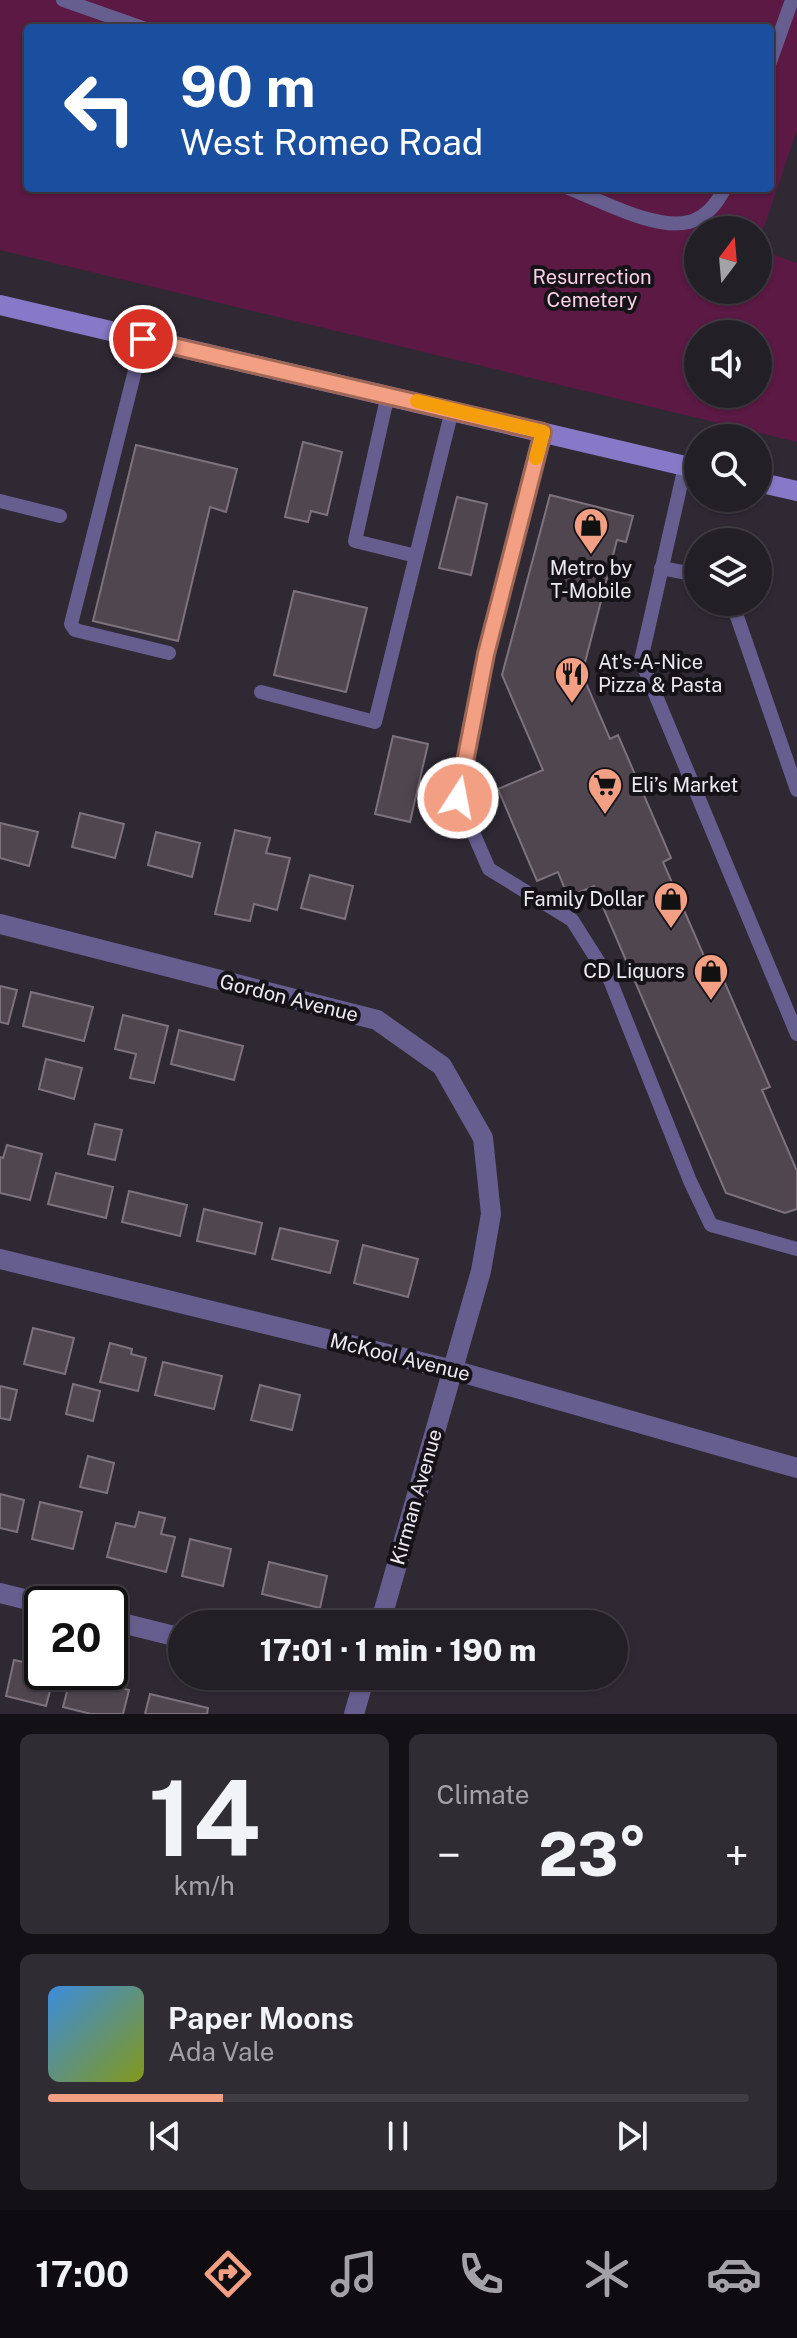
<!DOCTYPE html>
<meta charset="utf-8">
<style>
body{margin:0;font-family:"Public Sans",sans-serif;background:#2f2c33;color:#f1f3f6;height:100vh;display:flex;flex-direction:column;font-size:30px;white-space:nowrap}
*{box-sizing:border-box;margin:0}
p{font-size:26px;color:#a3a2a7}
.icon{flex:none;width:44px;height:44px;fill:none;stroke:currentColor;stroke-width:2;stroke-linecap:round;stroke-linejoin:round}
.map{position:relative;height:1714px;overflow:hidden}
.panel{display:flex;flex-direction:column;gap:20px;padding:20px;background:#131115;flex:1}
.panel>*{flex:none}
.top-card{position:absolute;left:24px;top:24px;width:750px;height:168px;border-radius:8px;box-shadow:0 2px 6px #0004,0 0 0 2px #403d44;background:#1a4fa0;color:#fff;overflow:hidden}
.needle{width:52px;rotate:16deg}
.fabs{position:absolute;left:684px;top:216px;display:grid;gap:16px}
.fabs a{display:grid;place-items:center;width:88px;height:88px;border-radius:50%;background:#231f27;box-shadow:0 2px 6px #0004,0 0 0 2px #403d44;font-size:40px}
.speed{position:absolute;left:24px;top:1586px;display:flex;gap:16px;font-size:40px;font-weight:700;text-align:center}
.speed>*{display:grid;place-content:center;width:104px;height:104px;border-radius:50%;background:#231f27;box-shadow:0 2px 6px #0004,0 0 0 2px #403d44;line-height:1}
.speed .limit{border:4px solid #111;border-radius:12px;background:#fff;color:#111}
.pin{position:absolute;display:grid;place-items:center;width:68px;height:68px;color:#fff;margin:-34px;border:4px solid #fff;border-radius:50%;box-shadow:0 2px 8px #0007}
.me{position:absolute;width:88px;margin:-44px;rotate:11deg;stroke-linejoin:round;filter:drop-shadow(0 0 6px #0008)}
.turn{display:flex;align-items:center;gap:28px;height:168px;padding:0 24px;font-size:36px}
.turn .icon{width:104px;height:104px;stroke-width:2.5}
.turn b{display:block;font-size:56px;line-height:68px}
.big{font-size:60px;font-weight:800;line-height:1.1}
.panel .tile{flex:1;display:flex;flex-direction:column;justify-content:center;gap:12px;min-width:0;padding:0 28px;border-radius:12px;background:#2f2c33}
.panel .dial{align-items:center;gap:0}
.dial b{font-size:104px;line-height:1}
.song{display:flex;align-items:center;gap:24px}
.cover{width:96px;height:96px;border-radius:12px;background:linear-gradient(135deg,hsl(210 70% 55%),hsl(70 70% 35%))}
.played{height:8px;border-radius:4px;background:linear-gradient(90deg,#f39f83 25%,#403d44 25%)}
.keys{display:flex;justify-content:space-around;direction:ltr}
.heat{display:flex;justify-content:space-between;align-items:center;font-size:44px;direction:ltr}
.panel .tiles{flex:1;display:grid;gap:20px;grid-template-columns:1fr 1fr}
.tile:last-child{grid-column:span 2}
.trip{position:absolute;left:168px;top:1610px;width:460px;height:80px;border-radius:40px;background:#231f27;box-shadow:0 2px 6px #0004,0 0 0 2px #403d44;font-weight:800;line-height:80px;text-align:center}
.dock{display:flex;height:128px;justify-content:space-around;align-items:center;background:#0e0c10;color:#a3a2a7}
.dock .icon{width:56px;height:56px}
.dock .current{color:#f39f83}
.dock b{font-size:36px;color:#f1f3f6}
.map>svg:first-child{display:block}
</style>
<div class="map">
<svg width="797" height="1714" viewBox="0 0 797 1714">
<rect width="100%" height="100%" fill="#2f2934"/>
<path fill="#5b1943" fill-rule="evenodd" d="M 0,0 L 797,0 L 797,130 L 758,245 L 758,230 L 698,230 L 698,290 L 758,290 L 758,249 L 797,263 L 797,442 L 0,250 ZM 28,28 L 770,28 L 770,188 L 28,188 ZM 698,334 L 758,334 L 758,394 L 698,394 Z"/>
<path fill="#50464f" stroke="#7d727d" stroke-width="2" d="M 303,442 L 342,452 L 327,515 L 311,511 L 308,522 L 285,517 Z
M 136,445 L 237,469 L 226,512 L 210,507 L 178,641 L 93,621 Z
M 550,495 L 633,516 L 626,542 L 617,540 L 582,674 L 610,739 L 618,735 L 671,858 L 663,862 L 710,970 L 718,967 L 770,1087 L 762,1090 L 797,1171 L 797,1209 L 785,1213 L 726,1193 L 594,886 L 568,897 L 558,872 L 537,881 L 498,789 L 543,770 L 502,675 Z
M 457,497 L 487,504 L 471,575 L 439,568 Z
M 294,591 L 367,608 L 346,692 L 274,675 Z
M 393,736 L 428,744 L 410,822 L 375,814 Z
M 80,813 L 124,824 L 115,858 L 72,847 Z
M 0,823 L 38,832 L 29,866 L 0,858 Z
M 235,830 L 270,838 L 266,853 L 290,858 L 277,910 L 254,904 L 250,921 L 215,914 Z
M 156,832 L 200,843 L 192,877 L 148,865 Z
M 310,875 L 353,886 L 345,919 L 301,908 Z
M 0,986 L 17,990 L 8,1024 L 0,1022 Z
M 31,992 L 93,1007 L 84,1041 L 23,1026 Z
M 123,1015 L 168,1026 L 154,1083 L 130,1078 L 136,1054 L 115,1049 Z
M 179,1030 L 243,1046 L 234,1080 L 171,1064 Z
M 46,1059 L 82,1068 L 74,1099 L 39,1089 Z
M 95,1124 L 122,1130 L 115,1160 L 88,1154 Z
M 7,1145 L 42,1154 L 30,1200 L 0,1193 L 0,1157 L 3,1158 Z
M 56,1173 L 113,1187 L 106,1218 L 48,1204 Z
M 129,1191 L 187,1205 L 180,1236 L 122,1222 Z
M 204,1209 L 262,1223 L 255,1254 L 197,1241 Z
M 280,1228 L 338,1241 L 330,1273 L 272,1259 Z
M 363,1245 L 418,1259 L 408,1297 L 354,1283 Z
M 33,1328 L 74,1338 L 65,1374 L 24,1364 Z
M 110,1343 L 132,1349 L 131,1354 L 146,1358 L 138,1391 L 100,1382 Z
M 163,1362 L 222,1376 L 214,1409 L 155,1395 Z
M 73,1384 L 100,1391 L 93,1421 L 66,1414 Z
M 260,1385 L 300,1395 L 292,1430 L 251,1420 Z
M 0,1386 L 17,1390 L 10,1420 L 0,1418 Z
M 88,1456 L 114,1463 L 107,1493 L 80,1487 Z
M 0,1494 L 24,1500 L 17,1532 L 0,1528 Z
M 40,1502 L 82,1512 L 73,1549 L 32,1539 Z
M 139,1512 L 165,1518 L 161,1534 L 175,1537 L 166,1572 L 107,1557 L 116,1523 L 135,1527 Z
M 190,1539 L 231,1549 L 223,1586 L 182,1576 Z
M 269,1562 L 327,1576 L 320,1608 L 262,1594 Z
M 14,1660 L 42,1666 L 42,1672 L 55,1672 L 46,1706 L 6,1696 Z
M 71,1676 L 129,1690 L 123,1714 L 91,1714 L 63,1707 Z
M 150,1694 L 208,1708 L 207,1714 L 145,1714 Z"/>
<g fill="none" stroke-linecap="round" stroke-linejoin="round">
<path stroke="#665e8f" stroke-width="14" d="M 63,0 L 143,28
M 770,62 L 792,0
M 568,188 C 600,200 656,231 689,222 C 707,217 717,203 725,188
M 143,339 L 71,624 L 75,630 L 169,653
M 388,394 L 355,541 L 416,556 L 452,410
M 543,432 L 486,654 L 458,798 L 489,869 L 572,920 L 610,980 L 690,1181 L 711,1225 L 797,1249
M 685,466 L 641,660 L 797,1034
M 0,501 L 60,516
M 661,568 L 698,575
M 732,602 L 797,790
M 261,692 L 375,722 L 416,556"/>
<path stroke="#665e8f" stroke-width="20" d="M 0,924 L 377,1020 L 442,1066 L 483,1138 L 491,1214 L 481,1271 L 380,1624
M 0,1259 L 453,1370 L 797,1468
M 0,1593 L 44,1604
M 110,1620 L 182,1638
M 334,1676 L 363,1683
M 354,1714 L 365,1676"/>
<path stroke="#8779c7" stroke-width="20" d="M 0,305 L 698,469
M 758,482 L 797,491"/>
</g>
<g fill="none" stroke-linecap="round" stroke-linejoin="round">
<g stroke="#9e6755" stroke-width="20">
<path id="route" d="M 143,339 L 543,432 L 486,654 L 458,798"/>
</g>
<use href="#route" stroke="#f39f83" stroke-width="14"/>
<path stroke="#f59e0b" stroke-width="14" d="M 417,401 L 543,432 L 536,458"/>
</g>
<defs>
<g id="shop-pin" transform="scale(1.8)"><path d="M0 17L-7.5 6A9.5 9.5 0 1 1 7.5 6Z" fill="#f39f83" stroke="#161318"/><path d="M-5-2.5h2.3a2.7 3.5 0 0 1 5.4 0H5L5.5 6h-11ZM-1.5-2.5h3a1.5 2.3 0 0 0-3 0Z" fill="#111"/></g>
<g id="restaurant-pin" transform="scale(1.8)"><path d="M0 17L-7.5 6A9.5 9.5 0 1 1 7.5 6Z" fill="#f39f83" stroke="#161318"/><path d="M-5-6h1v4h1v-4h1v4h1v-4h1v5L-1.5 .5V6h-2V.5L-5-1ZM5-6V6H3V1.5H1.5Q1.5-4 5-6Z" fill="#111"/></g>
<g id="supermarket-pin" transform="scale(1.8)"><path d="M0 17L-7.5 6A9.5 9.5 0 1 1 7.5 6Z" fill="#f39f83" stroke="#161318"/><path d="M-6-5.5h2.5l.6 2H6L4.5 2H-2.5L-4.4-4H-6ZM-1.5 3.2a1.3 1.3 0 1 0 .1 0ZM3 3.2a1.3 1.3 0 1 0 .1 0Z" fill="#111"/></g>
</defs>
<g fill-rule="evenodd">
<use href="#shop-pin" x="591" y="525"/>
<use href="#restaurant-pin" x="572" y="674"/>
<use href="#supermarket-pin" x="605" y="785"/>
<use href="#shop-pin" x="671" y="899"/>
<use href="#shop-pin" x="711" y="971"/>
</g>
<g text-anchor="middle" stroke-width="8" stroke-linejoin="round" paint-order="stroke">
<g font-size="20" fill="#fbd0e7" stroke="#161318">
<text x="592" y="284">Resurrection<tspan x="592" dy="23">Cemetery</tspan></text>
</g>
<g font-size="20" fill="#ece9f0" stroke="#161318" text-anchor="start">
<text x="591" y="575" text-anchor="middle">Metro by<tspan x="591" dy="23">T-Mobile</tspan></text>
<text x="598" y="669">At's-A-Nice<tspan x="598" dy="23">Pizza &amp; Pasta</tspan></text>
<text x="631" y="792">Eli’s Market</text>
<text x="645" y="906" text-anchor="end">Family Dollar</text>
<text x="685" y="978" text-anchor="end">CD Liquors</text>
</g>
<g font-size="20" fill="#ece9f0" stroke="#161318">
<text transform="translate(289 998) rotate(14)" y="7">Gordon Avenue</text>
<text transform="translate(400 1357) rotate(14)" y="7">McKool Avenue</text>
<text transform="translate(416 1497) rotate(-74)" y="7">Kirman Avenue</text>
</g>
</g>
</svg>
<div class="fabs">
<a><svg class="needle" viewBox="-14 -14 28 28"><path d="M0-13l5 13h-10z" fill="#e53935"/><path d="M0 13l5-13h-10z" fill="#a3a2a7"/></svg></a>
<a><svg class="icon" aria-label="sound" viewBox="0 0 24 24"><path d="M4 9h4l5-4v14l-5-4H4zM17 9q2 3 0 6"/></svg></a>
<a><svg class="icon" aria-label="search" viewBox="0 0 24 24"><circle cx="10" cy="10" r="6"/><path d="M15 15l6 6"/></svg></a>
<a><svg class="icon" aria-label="layers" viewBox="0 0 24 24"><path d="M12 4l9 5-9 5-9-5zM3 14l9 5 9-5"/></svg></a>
</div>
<div class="speed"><div class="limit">20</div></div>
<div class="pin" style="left:143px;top:339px;background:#d93025"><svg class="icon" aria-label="arrive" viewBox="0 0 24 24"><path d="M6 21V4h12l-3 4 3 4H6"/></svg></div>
<svg class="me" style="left:458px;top:798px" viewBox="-20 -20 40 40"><circle r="17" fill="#f39f83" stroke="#fff" stroke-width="3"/><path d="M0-11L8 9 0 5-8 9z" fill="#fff"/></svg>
<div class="trip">17:01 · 1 min · 190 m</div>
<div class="top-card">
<div class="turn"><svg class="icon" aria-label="left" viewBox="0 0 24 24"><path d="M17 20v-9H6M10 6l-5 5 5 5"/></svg><div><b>90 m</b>West Romeo Road</div></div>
</div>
</div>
<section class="panel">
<div class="tiles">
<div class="tile dial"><b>14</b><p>km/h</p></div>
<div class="tile"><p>Climate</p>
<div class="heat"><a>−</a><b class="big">23°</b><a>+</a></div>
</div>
<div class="tile">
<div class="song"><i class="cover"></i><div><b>Paper Moons</b><p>Ada Vale</p></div></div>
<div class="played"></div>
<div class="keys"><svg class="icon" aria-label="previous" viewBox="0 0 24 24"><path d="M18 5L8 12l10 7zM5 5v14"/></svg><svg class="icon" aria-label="pause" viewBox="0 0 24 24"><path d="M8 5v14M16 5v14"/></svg><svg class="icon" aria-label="next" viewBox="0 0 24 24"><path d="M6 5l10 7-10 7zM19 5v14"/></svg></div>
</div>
</div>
</section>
<nav class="dock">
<b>17:00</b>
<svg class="icon current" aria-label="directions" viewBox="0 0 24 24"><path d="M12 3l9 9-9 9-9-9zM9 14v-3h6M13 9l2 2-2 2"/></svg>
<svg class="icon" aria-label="music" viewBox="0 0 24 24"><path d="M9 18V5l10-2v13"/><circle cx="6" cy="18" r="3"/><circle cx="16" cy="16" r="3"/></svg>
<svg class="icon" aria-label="phone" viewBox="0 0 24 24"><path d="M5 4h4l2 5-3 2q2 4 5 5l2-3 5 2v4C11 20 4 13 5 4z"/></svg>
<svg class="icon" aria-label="climate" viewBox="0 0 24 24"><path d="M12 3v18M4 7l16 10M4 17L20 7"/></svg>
<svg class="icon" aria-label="car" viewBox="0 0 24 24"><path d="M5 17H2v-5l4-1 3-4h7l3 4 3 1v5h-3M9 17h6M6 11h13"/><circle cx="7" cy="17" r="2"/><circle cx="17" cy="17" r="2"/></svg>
</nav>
